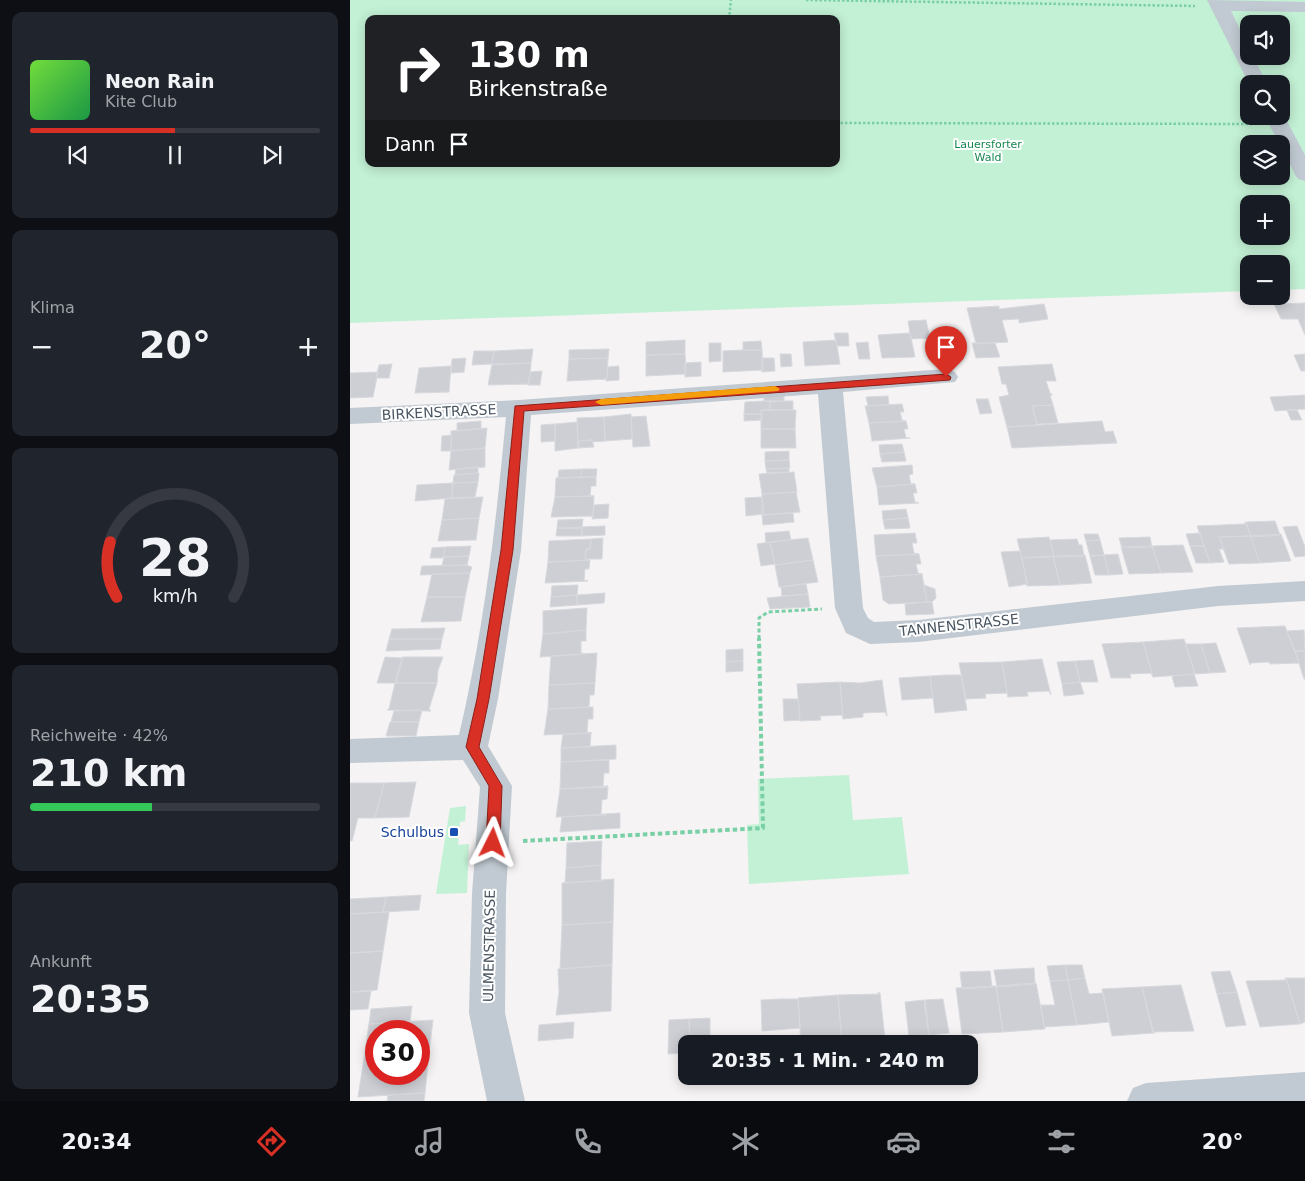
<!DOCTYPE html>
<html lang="de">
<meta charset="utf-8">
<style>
body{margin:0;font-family:"DejaVu Sans",sans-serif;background:#20242c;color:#f1f3f6;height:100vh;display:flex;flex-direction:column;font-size:19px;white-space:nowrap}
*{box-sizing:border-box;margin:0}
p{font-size:16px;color:#9ea1a6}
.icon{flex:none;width:28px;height:28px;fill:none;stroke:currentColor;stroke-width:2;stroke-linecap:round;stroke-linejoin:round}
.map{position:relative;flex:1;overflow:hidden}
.panel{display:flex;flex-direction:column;gap:12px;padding:12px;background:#0d0f14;width:350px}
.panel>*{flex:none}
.guide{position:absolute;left:15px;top:15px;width:475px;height:152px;border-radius:10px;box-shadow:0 2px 12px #0003;background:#202124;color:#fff;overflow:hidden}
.fabs{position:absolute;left:890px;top:15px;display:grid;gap:10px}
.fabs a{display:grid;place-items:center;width:50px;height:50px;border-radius:10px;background:#171b24;box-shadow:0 2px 12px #0003;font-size:25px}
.speed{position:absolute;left:15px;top:1020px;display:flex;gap:10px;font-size:25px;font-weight:700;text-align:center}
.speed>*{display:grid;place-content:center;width:65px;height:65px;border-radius:50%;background:#171b24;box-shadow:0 2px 12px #0003;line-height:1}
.speed .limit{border:8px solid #d22;background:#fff;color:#111}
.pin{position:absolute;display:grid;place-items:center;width:42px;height:42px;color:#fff;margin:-51px -21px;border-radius:50% 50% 50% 0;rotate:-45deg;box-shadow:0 0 5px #0007}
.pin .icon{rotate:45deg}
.me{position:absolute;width:55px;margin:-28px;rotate:3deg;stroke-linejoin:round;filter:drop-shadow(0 0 4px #0008)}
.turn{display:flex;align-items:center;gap:18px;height:105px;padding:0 20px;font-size:22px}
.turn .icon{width:65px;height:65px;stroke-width:2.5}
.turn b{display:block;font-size:35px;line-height:42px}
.then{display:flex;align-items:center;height:48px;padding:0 20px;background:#0003;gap:10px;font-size:19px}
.big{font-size:38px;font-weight:800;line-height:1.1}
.panel .card{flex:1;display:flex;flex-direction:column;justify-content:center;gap:8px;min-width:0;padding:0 18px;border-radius:10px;background:#20242c}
.panel .dial{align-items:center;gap:0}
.dial svg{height:130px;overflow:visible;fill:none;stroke:#363941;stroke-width:7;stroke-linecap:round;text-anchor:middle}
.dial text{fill:#f1f3f6;stroke:none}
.song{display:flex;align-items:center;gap:15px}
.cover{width:60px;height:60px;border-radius:8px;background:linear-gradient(135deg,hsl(100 70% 55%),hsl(140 70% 35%))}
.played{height:5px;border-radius:2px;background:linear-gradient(90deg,#d93025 50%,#363941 50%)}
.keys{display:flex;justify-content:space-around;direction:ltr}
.heat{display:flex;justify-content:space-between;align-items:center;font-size:28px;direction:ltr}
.charge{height:8px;border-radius:4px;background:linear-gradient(90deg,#34c759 42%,#363941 0)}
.trip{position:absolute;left:328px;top:1035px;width:300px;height:50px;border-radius:10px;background:#171b24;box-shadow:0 2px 12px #0003;font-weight:800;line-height:50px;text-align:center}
.tab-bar{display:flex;height:80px;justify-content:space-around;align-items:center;background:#090b0e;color:#9ea1a6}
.tab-bar .icon{width:35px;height:35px}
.tab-bar .current{color:#d93025}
.tab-bar b{font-size:22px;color:#f1f3f6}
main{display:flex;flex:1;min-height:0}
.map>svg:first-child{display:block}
</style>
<main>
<section class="panel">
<div class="card">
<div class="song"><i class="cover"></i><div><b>Neon Rain</b><p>Kite Club</p></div></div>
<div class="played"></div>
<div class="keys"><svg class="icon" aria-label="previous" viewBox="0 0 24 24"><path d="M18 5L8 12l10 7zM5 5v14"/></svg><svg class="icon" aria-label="pause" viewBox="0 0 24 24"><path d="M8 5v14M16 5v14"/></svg><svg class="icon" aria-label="next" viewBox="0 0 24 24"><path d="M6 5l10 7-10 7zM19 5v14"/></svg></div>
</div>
<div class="card"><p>Klima</p>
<div class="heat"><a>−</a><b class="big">20°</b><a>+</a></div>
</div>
<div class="card dial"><svg viewBox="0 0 100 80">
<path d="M14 69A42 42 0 1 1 86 69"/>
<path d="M14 69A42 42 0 0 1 10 35" stroke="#d93025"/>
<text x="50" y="56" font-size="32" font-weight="700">28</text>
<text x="50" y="72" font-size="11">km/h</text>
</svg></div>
<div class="card"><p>Reichweite · 42%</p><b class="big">210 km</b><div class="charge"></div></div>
<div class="card"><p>Ankunft</p><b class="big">20:35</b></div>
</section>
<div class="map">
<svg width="955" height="1101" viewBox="0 0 955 1101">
<rect width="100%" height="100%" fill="#f5f3f3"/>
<path fill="#c3f1d5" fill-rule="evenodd" d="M 0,0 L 955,0 L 955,289 L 931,290 L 931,264 L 899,264 L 899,291 L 0,323 ZM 19,19 L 486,19 L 486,164 L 19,164 ZM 899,24 L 931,24 L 931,56 L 899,56 ZM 899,84 L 931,84 L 931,116 L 899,116 ZM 899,144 L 931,144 L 931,176 L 899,176 ZM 899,204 L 931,204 L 931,236 L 899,236 Z
M 499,775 L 503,820 L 552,817 L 559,874 L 399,884 L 397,825 L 409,824 L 408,779 Z
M 116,806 L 115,821 L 110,822 L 108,845 L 119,844 L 117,893 L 86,894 L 100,808 Z"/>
<path fill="#cdcfd5" stroke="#d7d9de" d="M 955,303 L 955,335 L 948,319 L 931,319 L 924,304 Z
M 694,304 L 698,319 L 669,323 L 669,319 L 652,320 L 658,342 L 626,344 L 617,308 L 649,306 L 649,309 Z
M 576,320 L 580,338 L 561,339 L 558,321 Z
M 484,333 L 498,333 L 499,346 L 487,346 Z
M 560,333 L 565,357 L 532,358 L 528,335 Z
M 335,340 L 335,354 L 296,355 L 296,342 Z
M 486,340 L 490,364 L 455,366 L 453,342 Z
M 411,341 L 412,350 L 393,350 L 393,342 Z
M 518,342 L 520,359 L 509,359 L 506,343 Z
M 359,343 L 371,343 L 371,361 L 359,362 Z
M 622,343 L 645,343 L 650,357 L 626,358 Z
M 183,349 L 181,363 L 142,365 L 144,351 Z
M 259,349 L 258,358 L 219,359 L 219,350 Z
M 393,350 L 412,350 L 413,370 L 373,372 L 373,351 Z
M 124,351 L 144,351 L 142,364 L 122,365 Z
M 335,354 L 336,374 L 296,376 L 296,355 Z
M 430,354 L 441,354 L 442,366 L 431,367 Z
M 955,354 L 955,371 L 951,371 L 944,355 Z
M 116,358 L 114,372 L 101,373 L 102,359 Z
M 258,358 L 257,379 L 217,381 L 219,359 Z
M 412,358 L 424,358 L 425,371 L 412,372 Z
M 351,362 L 351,376 L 335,377 L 335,363 Z
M 181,363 L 179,384 L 138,385 L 142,364 Z
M 42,364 L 39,378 L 26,378 L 29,365 Z
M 702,364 L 706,381 L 696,381 L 700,393 L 703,395 L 700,395 L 703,405 L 682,406 L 687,425 L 657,427 L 649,397 L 659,395 L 656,384 L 652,384 L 648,367 Z
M 101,366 L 99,392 L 65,393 L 69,368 Z
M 269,366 L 269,380 L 256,381 L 258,367 Z
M 192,371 L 190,385 L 178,385 L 180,372 Z
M 28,372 L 23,397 L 0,398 L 0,373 Z
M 414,395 L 434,395 L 434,401 L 414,401 Z
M 955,395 L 955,409 L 925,411 L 920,397 Z
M 538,396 L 539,405 L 518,406 L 516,397 Z
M 626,399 L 638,399 L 642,413 L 630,414 Z
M 414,401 L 420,402 L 420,410 L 411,410 L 412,414 L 394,414 L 395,402 Z
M 434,401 L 443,401 L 443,410 L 420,410 L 420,402 Z
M 552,404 L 554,412 L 550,412 L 552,420 L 556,421 L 519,423 L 515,406 Z
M 703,405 L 708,423 L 687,424 L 682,406 Z
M 411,410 L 446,410 L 445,429 L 411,429 Z
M 937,410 L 947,410 L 952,420 L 941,420 Z
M 281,414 L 282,439 L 255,441 L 254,417 Z
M 394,414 L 412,414 L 412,420 L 394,421 Z
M 296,416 L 300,446 L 283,447 L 281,417 Z
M 254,417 L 255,441 L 242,442 L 242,440 L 229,441 L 228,444 L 227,418 Z
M 131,421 L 131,429 L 107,431 L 107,423 Z
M 556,421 L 558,429 L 554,429 L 556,438 L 560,438 L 522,441 L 519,423 Z
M 752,421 L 755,432 L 763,431 L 767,443 L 662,448 L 657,427 Z
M 227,422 L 228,448 L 205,451 L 205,424 Z
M 205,424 L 205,441 L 191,442 L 191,425 Z
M 137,428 L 135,448 L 101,451 L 101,431 Z
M 411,429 L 445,429 L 446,448 L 411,448 Z
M 102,435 L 101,451 L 91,451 L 92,436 Z
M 242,440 L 244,447 L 228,448 L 229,441 Z
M 552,444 L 554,452 L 530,454 L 529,445 Z
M 135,448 L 135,467 L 99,470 L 101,451 Z
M 439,451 L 439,460 L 415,461 L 415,452 Z
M 554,452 L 556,461 L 532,462 L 530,454 Z
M 439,460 L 440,468 L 416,469 L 415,461 Z
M 562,465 L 563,474 L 559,475 L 561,484 L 565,484 L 527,487 L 522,468 Z
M 128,467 L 128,473 L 105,475 L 106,469 Z
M 439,468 L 439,472 L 417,473 L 416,469 Z
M 232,469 L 231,477 L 208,478 L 209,470 Z
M 232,469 L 247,469 L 246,477 L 231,477 Z
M 444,472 L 447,492 L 412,494 L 409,474 Z
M 129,473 L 128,482 L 103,483 L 104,475 Z
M 246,477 L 246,486 L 241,486 L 240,496 L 244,496 L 205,497 L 206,478 Z
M 128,482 L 125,497 L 102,498 L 103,483 Z
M 103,483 L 102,498 L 65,501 L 67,485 Z
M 565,484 L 567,493 L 563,493 L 565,502 L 569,503 L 529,505 L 527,487 Z
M 446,492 L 450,512 L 412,515 L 412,494 Z
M 244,496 L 243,516 L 201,517 L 205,497 Z
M 133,497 L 129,518 L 92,520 L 95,499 Z
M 412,497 L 414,514 L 396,516 L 395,498 Z
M 259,504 L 258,518 L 242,519 L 244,505 Z
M 556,509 L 558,518 L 533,520 L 532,511 Z
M 443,513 L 444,522 L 413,525 L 412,515 Z
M 129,518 L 126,540 L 88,541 L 92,520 Z
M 558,518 L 560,528 L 535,529 L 533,520 Z
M 233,519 L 232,528 L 207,528 L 208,520 Z
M 925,521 L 930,535 L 901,537 L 896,522 Z
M 895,522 L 901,536 L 869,537 L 874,549 L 869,549 L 874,562 L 860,563 L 847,526 L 895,524 Z
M 255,526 L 255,535 L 232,536 L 232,527 Z
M 947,526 L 955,547 L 955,556 L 945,557 L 933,527 Z
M 207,528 L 232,528 L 232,536 L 206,536 Z
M 439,531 L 441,540 L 416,543 L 415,533 Z
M 565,533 L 567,543 L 562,543 L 564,553 L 569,554 L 526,556 L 524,535 Z
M 850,533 L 854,546 L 840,546 L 836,534 Z
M 734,534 L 748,534 L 750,540 L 736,541 Z
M 931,534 L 941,561 L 910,563 L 900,536 Z
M 900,536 L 910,563 L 879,564 L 869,537 Z
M 699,537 L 704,557 L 672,558 L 667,539 Z
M 800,537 L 802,547 L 772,548 L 769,538 Z
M 253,538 L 252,559 L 235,559 L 236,549 L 240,549 L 241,539 Z
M 458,538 L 463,560 L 425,565 L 420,542 Z
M 241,539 L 240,549 L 236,549 L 235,559 L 240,560 L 198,562 L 199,541 Z
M 727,539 L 729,545 L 732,545 L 734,556 L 704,557 L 700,540 Z
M 750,540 L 754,555 L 740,556 L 736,541 Z
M 420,542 L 425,564 L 411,566 L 407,544 Z
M 833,545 L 843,572 L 811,573 L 802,546 Z
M 121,546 L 119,556 L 93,557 L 95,547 Z
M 840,546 L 854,546 L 860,563 L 846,563 Z
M 95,547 L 93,558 L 80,558 L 82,548 Z
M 771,547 L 802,546 L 811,573 L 779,574 Z
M 670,551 L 678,584 L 659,587 L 651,552 Z
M 569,554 L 571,564 L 566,564 L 568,573 L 572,574 L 530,577 L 526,556 Z
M 768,554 L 773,574 L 759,575 L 754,555 Z
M 735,555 L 742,583 L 710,585 L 703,556 Z
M 754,555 L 759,575 L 745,575 L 740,556 Z
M 119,556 L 117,565 L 92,566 L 94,557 Z
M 703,556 L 710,585 L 677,586 L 672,558 Z
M 240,560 L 239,569 L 235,569 L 234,580 L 238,581 L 195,583 L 198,562 Z
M 463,560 L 468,582 L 429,587 L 425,565 Z
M 116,565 L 122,567 L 120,573 L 70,575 L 72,566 Z
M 120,573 L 115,597 L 77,597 L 82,574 Z
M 572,574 L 577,602 L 539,604 L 533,600 L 530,577 Z
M 456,584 L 458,594 L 432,596 L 431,587 Z
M 228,585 L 227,595 L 201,597 L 202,586 Z
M 574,585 L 585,589 L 586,598 L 582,602 L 577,602 Z
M 255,593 L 254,603 L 227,605 L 227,595 Z
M 458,594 L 460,607 L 420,609 L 417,598 Z
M 227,595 L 227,605 L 200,607 L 201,597 Z
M 77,597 L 115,597 L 111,621 L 71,622 Z
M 577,602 L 582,602 L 584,614 L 556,615 L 555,604 Z
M 237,608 L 236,630 L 193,634 L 193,611 Z
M 934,626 L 935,626 L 949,663 L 920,664 L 919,662 L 901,663 L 900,665 L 887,628 Z
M 95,628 L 92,639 L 39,639 L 42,629 Z
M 236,630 L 236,641 L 231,641 L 231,653 L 236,654 L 190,657 L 193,634 Z
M 954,630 L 955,651 L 945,651 L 937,631 Z
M 39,639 L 92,639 L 90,649 L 36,651 Z
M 834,639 L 845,674 L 803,677 L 793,642 Z
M 793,642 L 803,677 L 801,673 L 780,674 L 781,678 L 761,678 L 752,644 Z
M 865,643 L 866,643 L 876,672 L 860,673 L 851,644 Z
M 835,644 L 851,644 L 860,673 L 845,674 Z
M 393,649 L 393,661 L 376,662 L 376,650 Z
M 945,651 L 955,651 L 955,679 L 954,679 Z
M 247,653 L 245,683 L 199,685 L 201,656 Z
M 35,657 L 53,658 L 46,683 L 27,683 Z
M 52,657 L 93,657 L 88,670 L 87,683 L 45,683 Z
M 692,659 L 701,695 L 699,691 L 677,692 L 678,696 L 658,697 L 652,662 Z
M 743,660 L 748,682 L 730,682 L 725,661 Z
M 393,661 L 393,671 L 376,672 L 376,662 Z
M 725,661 L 730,682 L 712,684 L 707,662 Z
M 652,662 L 658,697 L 657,693 L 635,694 L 636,698 L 616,699 L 609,663 Z
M 844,674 L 848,686 L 825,687 L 822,676 Z
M 596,675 L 611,675 L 617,710 L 585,713 L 580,676 Z
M 580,676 L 583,698 L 552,700 L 549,678 Z
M 532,680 L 537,716 L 535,712 L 513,713 L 513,717 L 493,719 L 490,682 L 510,683 Z
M 490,682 L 493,719 L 492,715 L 470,716 L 471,720 L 450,721 L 447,684 Z
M 730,682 L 734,694 L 714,696 L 712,684 Z
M 45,683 L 87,683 L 79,709 L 81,711 L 37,710 L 39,709 Z
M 245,683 L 244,695 L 240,695 L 239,707 L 198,709 L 199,685 Z
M 433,699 L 448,699 L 450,720 L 434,721 Z
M 239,707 L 243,707 L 243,719 L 238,719 L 237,732 L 242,733 L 194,735 L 198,709 Z
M 72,710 L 69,722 L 41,722 L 44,711 Z
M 40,722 L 69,722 L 66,736 L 36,736 Z
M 241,733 L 240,747 L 211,748 L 213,734 Z
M 266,745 L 266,759 L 211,762 L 211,748 Z
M 259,760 L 259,773 L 254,773 L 253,787 L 258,786 L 210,789 L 211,762 Z
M 66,782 L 59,817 L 25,818 L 34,783 Z
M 0,783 L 34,783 L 25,818 L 8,818 L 2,841 L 0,841 Z
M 258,787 L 257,799 L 252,800 L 251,814 L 256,815 L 206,817 L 210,789 Z
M 270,813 L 270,828 L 210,832 L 212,817 Z
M 252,841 L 251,865 L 216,868 L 217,843 Z
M 251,865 L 251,881 L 215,883 L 216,868 Z
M 264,879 L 263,922 L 212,925 L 212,883 Z
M 71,895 L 69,910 L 33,912 L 36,897 Z
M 36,897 L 33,912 L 0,914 L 0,899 Z
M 39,912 L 33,951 L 0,953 L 0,914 Z
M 263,922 L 262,965 L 210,969 L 212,925 Z
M 33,951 L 27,990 L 0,992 L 0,953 Z
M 262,965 L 261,1011 L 206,1015 L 209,992 L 208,969 Z
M 715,965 L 718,980 L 700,981 L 697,966 Z
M 715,965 L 732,965 L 735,978 L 718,980 Z
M 684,968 L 685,984 L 647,987 L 644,970 Z
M 640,971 L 642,987 L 612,989 L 610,972 Z
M 880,971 L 887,992 L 867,994 L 861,972 Z
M 735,978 L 739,994 L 753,993 L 759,1022 L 727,1025 L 718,980 Z
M 935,978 L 936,978 L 950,1024 L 910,1027 L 896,981 L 936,980 Z
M 936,978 L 955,978 L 955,1022 L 950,1024 Z
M 718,980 L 727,1025 L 694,1027 L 691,1005 L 705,1005 L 700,981 Z
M 686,983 L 695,1029 L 653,1032 L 646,986 Z
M 831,985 L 844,1031 L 803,1032 L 804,1034 L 792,987 Z
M 646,986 L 653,1032 L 612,1034 L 606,988 Z
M 792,987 L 803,1033 L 762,1036 L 752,989 Z
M 21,991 L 18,1009 L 0,1010 L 0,992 Z
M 528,992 L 530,993 L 535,1039 L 492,1042 L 488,995 L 529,994 Z
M 887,992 L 896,1025 L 876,1027 L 867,994 Z
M 488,995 L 492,1042 L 492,1040 L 451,1044 L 448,998 Z
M 430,999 L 448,999 L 450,1028 L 412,1031 L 411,1000 Z
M 593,999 L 599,1033 L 579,1035 L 575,1000 Z
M 574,1000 L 579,1035 L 559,1036 L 555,1002 Z
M 62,1006 L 60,1021 L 19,1024 L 21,1009 Z
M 360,1018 L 360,1044 L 340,1044 L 339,1019 Z
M 339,1019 L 340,1044 L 336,1044 L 336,1053 L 318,1054 L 319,1020 Z
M 83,1020 L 79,1053 L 69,1054 L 69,1031 L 26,1031 L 26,1057 L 14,1058 L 19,1024 Z
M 224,1022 L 223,1038 L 188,1041 L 189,1025 Z
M 79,1053 L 75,1093 L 8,1097 L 14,1058 L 26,1057 L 26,1074 L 69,1074 L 69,1054 Z
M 75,1093 L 74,1101 L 37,1101 L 38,1095 Z"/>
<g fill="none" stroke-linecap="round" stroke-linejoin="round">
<path stroke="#7ad0a6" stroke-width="2.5" stroke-dasharray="2.5 2" stroke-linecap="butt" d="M 456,0 L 845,6
M 379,19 L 381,0
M 486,123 L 903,124"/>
<path stroke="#7ad0a6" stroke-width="3" stroke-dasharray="4 2.5" stroke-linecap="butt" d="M 409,639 L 409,618 L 418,612 L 472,609"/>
<path stroke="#7ad0a6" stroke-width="4" stroke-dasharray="4.5 3" stroke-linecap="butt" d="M 173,841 L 413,828 L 409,638"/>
<path fill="#c1cad2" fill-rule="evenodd" d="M 857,0 L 955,2 L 955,12 L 881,11 L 899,47 L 899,56 L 903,56 L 917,84 L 899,84 Z
M 932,112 L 955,155 L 955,181 L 948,179 L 945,175 L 931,144 L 929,144 L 915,116 L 931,116 Z
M 596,369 L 605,372 L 608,377 L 605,382 L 493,392 L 513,608 L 518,618 L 524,622 L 568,620 L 868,586 L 955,581 L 955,601 L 868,606 L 568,642 L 520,644 L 496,633 L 485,608 L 468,394 L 181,415 L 171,550 L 148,699 L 138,746 L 162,786 L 156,894 L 155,1013 L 175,1101 L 137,1101 L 119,1013 L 122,894 L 130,787 L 113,760 L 0,763 L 0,739 L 109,735 C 134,630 146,524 156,417 L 0,424 L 0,408 L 169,400 Z
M 955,1072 L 955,1101 L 777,1101 L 783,1088 L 796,1083 Z"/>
</g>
<path fill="#d93025" stroke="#8d1f18" d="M 596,374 L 601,377 L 600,380 L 174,411 L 163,550 L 139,699 L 129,747 L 152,786 L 150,843 L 148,847 L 138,847 L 136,843 L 139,786 L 116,747 L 127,699 L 151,550 L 165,406 Z"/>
<path fill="#f59e0b" d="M 425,386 L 430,389 L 428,391 L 251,405 L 245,402 L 251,399 Z"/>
<rect fill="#1a4fb4" stroke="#fff" stroke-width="2" x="99" y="827" width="10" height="10" rx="2.5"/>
<g text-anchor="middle" stroke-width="4" stroke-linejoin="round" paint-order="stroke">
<g font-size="11" fill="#17864f" stroke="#fff">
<text x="638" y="148">Lauersforter<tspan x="638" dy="13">Wald</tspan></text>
</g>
<g font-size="14" fill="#4a5661" stroke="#fff">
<text transform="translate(89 412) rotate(-3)" y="5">BIRKENSTRASSE</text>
<text transform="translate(609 625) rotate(-6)" y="5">TANNENSTRASSE</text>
<text transform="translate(139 946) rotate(-89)" y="5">ULMENSTRASSE</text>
</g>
<g font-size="14" fill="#164399" stroke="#fff" text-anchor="end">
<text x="94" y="837">Schulbus</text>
</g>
</g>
</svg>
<div class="fabs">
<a><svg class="icon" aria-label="sound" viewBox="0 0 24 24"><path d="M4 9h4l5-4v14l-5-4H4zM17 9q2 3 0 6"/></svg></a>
<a><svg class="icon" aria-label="search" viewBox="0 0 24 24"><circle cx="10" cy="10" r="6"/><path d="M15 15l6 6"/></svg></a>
<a><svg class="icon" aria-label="layers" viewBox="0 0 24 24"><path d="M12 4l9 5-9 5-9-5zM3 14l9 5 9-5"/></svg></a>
<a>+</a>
<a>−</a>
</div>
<div class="speed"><div class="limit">30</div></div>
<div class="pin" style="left:596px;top:377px;background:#d93025"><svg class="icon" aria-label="arrive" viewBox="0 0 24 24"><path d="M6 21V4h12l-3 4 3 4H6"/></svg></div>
<svg class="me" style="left:143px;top:843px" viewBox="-20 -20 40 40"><path d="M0-17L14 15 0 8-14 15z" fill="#d93025" stroke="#fff" stroke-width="4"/></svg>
<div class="trip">20:35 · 1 Min. · 240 m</div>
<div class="guide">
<div class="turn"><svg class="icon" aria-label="right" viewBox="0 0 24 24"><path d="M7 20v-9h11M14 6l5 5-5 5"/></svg><div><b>130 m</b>Birkenstraße</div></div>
<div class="then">Dann<svg class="icon" aria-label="arrive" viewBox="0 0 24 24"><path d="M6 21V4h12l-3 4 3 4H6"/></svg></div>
</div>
</div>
</main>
<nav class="tab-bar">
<b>20:34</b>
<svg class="icon current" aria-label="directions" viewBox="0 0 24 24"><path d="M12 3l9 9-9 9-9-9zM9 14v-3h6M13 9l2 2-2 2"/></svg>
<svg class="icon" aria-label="music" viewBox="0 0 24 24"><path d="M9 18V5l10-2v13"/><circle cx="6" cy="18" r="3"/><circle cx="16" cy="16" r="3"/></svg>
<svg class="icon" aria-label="phone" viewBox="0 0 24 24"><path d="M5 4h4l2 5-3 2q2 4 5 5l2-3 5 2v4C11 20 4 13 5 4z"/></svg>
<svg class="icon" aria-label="climate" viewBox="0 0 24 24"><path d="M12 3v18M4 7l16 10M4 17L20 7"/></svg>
<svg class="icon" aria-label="car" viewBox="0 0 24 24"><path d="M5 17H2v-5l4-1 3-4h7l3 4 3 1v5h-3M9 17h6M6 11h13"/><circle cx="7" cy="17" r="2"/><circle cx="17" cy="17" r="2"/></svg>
<svg class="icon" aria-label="filters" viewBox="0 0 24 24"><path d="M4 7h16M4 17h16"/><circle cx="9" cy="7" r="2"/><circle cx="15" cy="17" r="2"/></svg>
<b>20°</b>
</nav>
